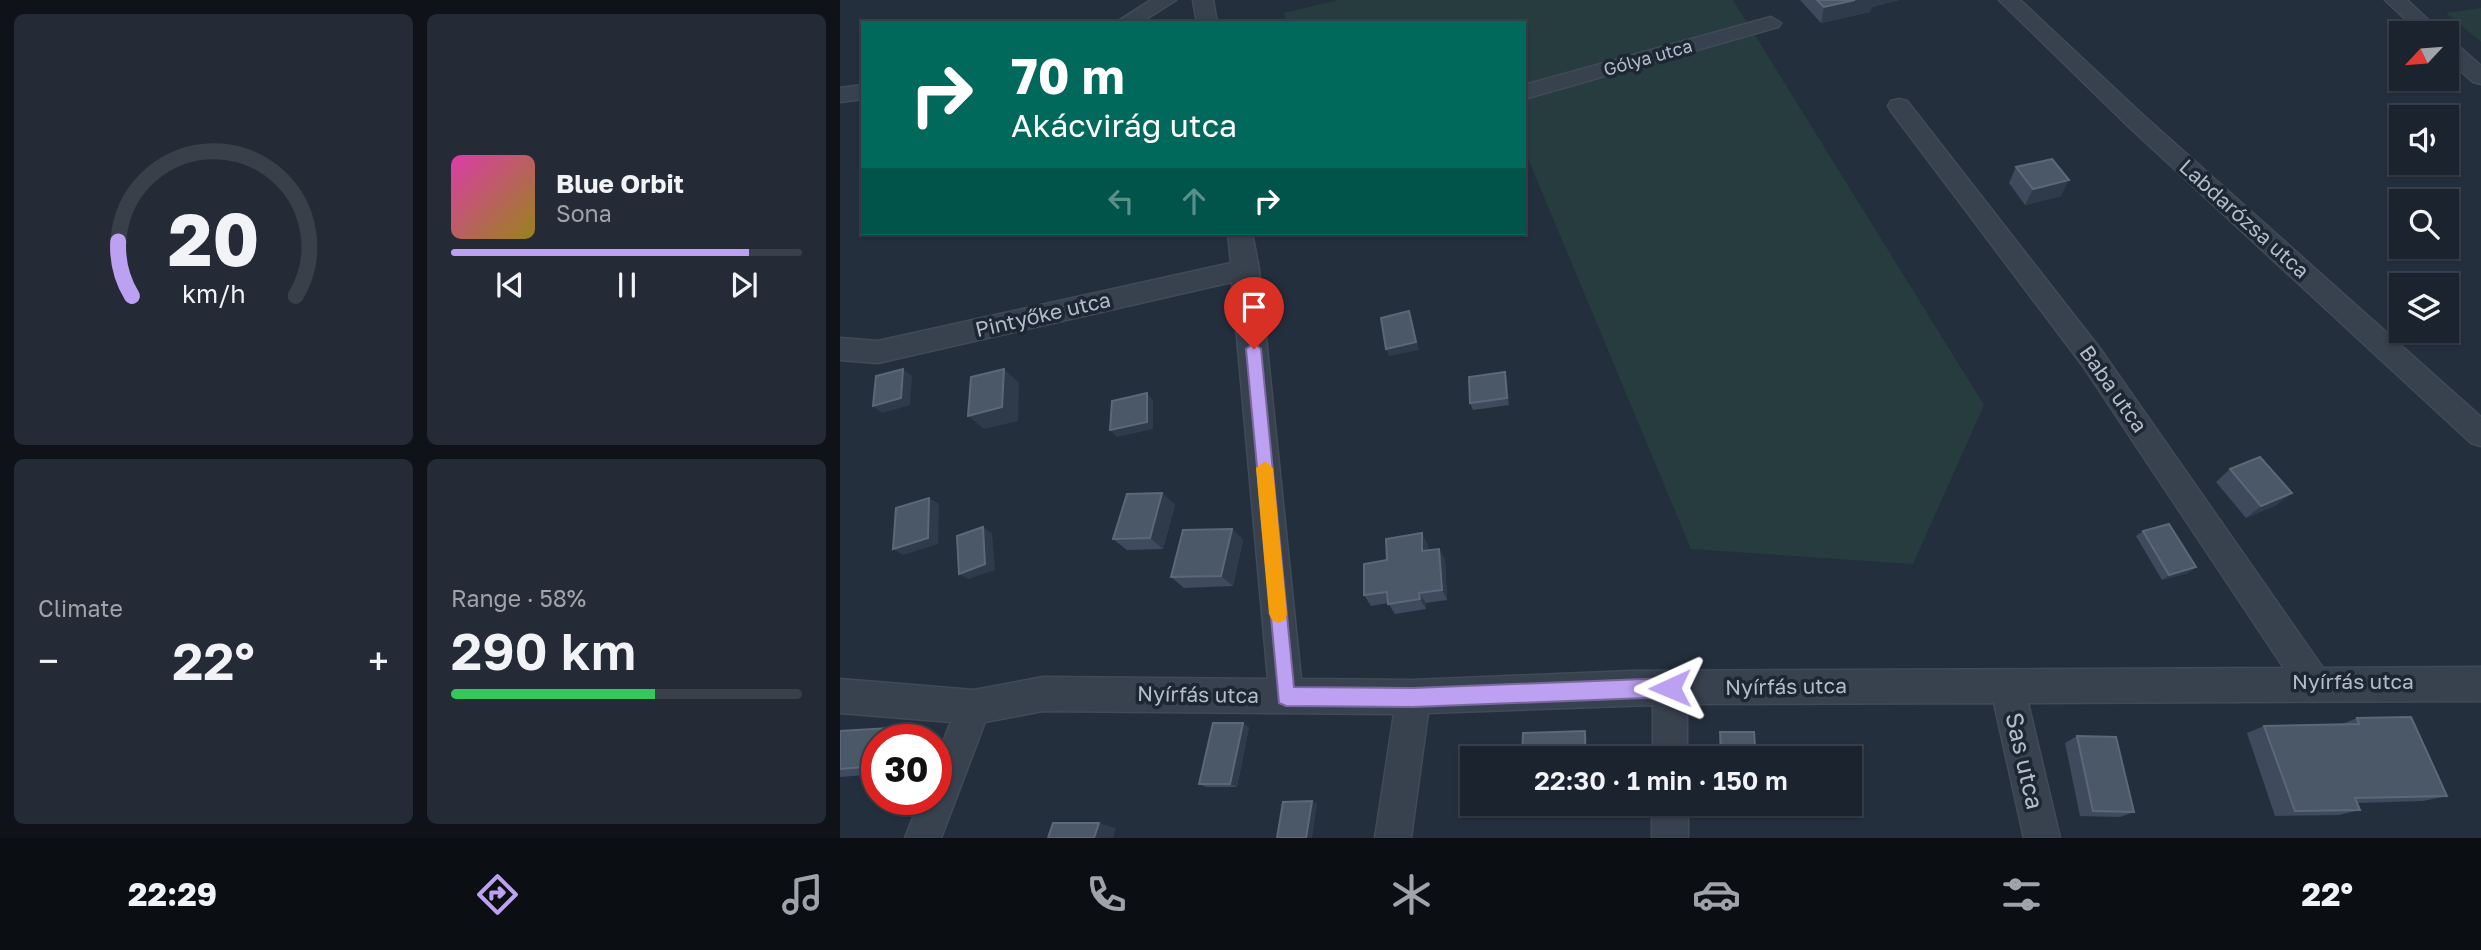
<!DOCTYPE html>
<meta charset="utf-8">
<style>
body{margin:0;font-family:"Golos Text",sans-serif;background:#242b36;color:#f1f3f6;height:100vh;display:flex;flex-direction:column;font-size:26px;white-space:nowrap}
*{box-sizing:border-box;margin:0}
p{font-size:23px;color:#a0a4aa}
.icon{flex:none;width:38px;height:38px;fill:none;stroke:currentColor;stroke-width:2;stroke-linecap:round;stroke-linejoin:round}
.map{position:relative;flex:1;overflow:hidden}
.side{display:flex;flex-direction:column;gap:14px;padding:14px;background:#0f1319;width:840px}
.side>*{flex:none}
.banner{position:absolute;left:21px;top:21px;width:665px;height:214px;border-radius:0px;box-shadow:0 2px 5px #0004,0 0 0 2px #39404a;background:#00695c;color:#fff;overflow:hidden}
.needle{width:46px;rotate:244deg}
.fabs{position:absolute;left:1549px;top:21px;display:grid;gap:14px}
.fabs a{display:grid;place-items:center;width:70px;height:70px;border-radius:0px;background:#1b232e;box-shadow:0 2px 5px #0004,0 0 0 2px #39404a;font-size:35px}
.speed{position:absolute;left:21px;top:724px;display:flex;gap:14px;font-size:35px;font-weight:700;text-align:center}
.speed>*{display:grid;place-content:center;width:91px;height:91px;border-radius:50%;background:#1b232e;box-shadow:0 2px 5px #0004,0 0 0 2px #39404a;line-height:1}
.speed .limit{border:10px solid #d22;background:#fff;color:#111}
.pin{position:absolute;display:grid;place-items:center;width:60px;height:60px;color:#fff;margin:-72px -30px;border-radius:50% 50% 50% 0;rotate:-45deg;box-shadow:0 0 7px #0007}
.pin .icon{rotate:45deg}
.me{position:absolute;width:77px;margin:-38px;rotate:269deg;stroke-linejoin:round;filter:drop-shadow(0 0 5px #0008)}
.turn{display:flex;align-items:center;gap:24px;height:147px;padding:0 35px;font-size:32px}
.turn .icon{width:91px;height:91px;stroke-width:2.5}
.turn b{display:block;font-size:49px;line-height:60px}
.lanes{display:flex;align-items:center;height:66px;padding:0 35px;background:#0003;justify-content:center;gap:35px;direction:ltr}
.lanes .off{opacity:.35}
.big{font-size:52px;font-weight:600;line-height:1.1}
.side .card{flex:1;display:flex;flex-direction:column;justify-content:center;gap:10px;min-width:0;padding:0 24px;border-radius:10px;background:#242b36}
.side .dial{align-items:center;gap:0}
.dial svg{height:182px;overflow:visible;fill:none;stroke:#39404a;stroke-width:7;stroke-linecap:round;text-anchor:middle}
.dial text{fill:#f1f3f6;stroke:none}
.song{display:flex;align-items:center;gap:21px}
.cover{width:84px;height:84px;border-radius:10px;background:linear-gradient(135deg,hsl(320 70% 55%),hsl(50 70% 35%))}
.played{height:7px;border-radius:4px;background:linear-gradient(90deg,#bca0f2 85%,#39404a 85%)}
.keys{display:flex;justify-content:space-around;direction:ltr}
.heat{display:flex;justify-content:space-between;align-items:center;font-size:38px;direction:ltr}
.charge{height:10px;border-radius:5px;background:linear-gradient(90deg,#34c759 58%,#39404a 0)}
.side .tiles{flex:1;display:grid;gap:14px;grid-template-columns:repeat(2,1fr)}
.trip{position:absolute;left:620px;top:746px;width:402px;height:70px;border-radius:0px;background:#1b232e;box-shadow:0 2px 5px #0004,0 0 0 2px #39404a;font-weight:600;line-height:70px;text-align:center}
.menu{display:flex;height:112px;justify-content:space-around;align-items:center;background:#0b0e12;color:#a0a4aa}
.menu .icon{width:49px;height:49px}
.menu .active{color:#bca0f2}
.menu b{font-size:32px;color:#f1f3f6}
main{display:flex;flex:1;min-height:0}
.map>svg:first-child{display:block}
</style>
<main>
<section class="side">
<div class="tiles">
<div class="card dial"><svg viewBox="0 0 100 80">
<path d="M14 69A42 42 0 1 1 86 69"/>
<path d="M14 69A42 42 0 0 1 8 45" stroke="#bca0f2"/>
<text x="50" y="56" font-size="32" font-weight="700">20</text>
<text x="50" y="72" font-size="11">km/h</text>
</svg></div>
<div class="card">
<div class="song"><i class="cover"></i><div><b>Blue Orbit</b><p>Sona</p></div></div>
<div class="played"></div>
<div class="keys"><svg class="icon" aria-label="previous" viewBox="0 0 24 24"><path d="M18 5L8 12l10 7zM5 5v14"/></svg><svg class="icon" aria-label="pause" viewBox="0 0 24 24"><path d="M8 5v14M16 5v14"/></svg><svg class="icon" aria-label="next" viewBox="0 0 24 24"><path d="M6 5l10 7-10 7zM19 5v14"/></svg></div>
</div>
<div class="card"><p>Climate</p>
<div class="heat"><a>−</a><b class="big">22°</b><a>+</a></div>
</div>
<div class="card"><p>Range · 58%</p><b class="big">290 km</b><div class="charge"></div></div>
</div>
</section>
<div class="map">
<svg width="1641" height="838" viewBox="0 0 1641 838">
<rect width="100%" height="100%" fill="#242f3e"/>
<path fill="#263c3f" d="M 498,0 L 893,0 L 1144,405 L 1073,564 L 851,549 L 684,149 L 684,23 L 446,23 L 444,13 Z
M 1641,8 L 1641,42 L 1606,13 Z"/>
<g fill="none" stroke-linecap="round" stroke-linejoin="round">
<g stroke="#414a57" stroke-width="3">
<path id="street" d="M 311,0 L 336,0 L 300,23 L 275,23 Z
M 353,0 L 373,0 L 377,23 L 357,23 Z
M 1159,0 L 1180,0 L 1304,116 L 1641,417 L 1641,446 L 1631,443 L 1288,126 Z
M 1545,0 L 1567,0 L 1602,33 L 1580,33 Z
M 931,17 L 941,23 L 938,27 L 684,99 L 684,85 Z
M 1606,40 L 1613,41 L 1641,66 L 1641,84 L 1633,82 L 1606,58 Z
M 23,85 L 23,99 L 0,102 L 0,88 Z
M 1059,99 L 1067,101 L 1261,350 L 1483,668 L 1641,667 L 1641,701 L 1188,703 L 1220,838 L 1184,838 L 1154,703 L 847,704 L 847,758 L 813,758 L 813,705 L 588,713 L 571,838 L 535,838 L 554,714 L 203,711 L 145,722 L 101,838 L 65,838 L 80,800 L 96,800 L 96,759 L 111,722 L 0,713 L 0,679 L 134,690 L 203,677 L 428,679 L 392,282 L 38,363 L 0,360 L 0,338 L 38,341 L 391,263 L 388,233 L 412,233 L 419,269 L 461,679 L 573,680 L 790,671 L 1444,668 L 1243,366 L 1051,111 L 1048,106 L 1051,101 Z
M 812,803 L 848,803 L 848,838 L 812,838 Z"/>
</g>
<use href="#street" fill="#38414e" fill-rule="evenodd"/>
</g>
<path fill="#3f4b5c" d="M 960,0 L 1059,0 L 1032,7 L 1030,12 L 981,23 Z
M 1176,167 L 1221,196 L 1185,205 L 1169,183 Z
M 665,372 L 667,379 L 669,405 L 633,410 L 630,403 Z
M 1390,469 L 1452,493 L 1436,505 L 1406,518 L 1376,482 Z
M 322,493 L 335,505 L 323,549 L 287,550 L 273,539 Z
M 392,529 L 403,540 L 393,586 L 344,588 L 331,577 Z
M 1303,531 L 1356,567 L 1348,573 L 1322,580 L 1296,536 Z
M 588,545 L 588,550 L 599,549 L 605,560 L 607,600 L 586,603 L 586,609 L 555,614 L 548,603 L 531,606 L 524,595 L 547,560 Z
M 1517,718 L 1607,796 L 1583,801 L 1517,803 L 1520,810 L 1499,815 L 1435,816 L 1407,733 L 1424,726 L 1500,725 Z
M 409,727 L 397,787 L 366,787 L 359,784 Z
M 49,728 L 71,735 L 37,740 L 37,774 L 0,777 L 0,731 Z
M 880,732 L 916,758 L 879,758 L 879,739 Z
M 1237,736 L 1294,812 L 1280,817 L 1240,816 L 1225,743 Z"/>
<path fill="#2f3b4b" d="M 1015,0 L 1059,0 L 1032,7 L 1030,12 L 981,23 L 984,7 Z
M 1229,180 L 1221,196 L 1185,205 L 1193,189 Z
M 569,311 L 572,319 L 579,350 L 549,356 L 546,349 Z
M 63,369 L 72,376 L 70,405 L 42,413 L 33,406 Z
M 164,369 L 179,383 L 178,421 L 144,429 L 128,416 Z
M 665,372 L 667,379 L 669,405 L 667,398 Z
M 307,393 L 313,400 L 313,429 L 277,437 L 270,430 Z
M 322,493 L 335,505 L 323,549 L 310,538 Z
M 1452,493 L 1436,505 L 1406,518 L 1421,506 Z
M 89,498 L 99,504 L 98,544 L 63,555 L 53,549 Z
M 143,527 L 152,533 L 155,570 L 128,579 L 119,574 Z
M 392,529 L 403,540 L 393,586 L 381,576 Z
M 582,533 L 588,545 L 589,562 L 582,551 Z
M 599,549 L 605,560 L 607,600 L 602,590 Z
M 1356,567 L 1348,573 L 1322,580 L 1329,575 Z
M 579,593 L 586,603 L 586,609 L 580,599 Z
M 403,723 L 409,727 L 397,787 L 390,784 Z
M 49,728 L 71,735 L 69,740 L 44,740 Z
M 745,731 L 747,738 L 747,758 L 745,758 Z
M 472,801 L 477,804 L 472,838 L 466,838 Z
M 259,823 L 276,828 L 273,838 L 254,838 Z"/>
<path fill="#4b5868" stroke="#5c6777" stroke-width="2" d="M 977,0 L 1015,0 L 984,7 Z
M 1212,159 L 1229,180 L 1193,189 L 1176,167 Z
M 569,311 L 576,342 L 546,349 L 541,318 Z
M 63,369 L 61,398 L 33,406 L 36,376 Z
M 164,369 L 162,407 L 128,416 L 131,377 Z
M 665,372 L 667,398 L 630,403 L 629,377 Z
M 307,393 L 307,422 L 270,430 L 272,401 Z
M 1420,457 L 1452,493 L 1421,506 L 1390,469 Z
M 322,493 L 310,538 L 273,539 L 287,494 Z
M 89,498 L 88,538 L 53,549 L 56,508 Z
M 1329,524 L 1356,567 L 1329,575 L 1303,531 Z
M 143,527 L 145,564 L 119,574 L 117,536 Z
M 392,529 L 381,576 L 331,577 L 343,530 Z
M 582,533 L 582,551 L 599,549 L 602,590 L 579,593 L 580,599 L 548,604 L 547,592 L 524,595 L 524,564 L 547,560 L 546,539 Z
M 1571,717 L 1607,796 L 1515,798 L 1520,810 L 1455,811 L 1424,726 L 1519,724 L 1517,718 Z
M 373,723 L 403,723 L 390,784 L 359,784 Z
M 49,728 L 44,740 L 37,740 L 37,761 L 35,766 L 0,769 L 0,731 Z
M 745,731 L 745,758 L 682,758 L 683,733 Z
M 880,732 L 914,732 L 916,758 L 882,758 Z
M 1237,736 L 1276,737 L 1294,812 L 1253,811 Z
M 472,801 L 466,838 L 437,838 L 443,802 Z
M 213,823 L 259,823 L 254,838 L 208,838 Z"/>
<path fill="#bca0f2" stroke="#7a689d" stroke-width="2" d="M 414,343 L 421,349 L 454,687 L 573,688 L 830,678 L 836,681 L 839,688 L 836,694 L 830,697 L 573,707 L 446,706 L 439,703 L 406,349 Z"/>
<path fill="#f59e0b" d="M 425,461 L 433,468 L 447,614 L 445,620 L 438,623 L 432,620 L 429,614 L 416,468 Z"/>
<g text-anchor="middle" stroke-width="7" stroke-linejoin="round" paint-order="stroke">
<g font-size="18" fill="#b4bcc9" stroke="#1d2633">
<text transform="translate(808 58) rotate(-16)" y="6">Gólya utca</text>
</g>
<g font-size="21" fill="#b4bcc9" stroke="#1d2633">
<text transform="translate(1404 219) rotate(42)" y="7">Labdarózsa utca</text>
<text transform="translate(203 315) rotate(-13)" y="7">Pintyőke utca</text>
<text transform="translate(1273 389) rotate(55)" y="7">Baba utca</text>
<text x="1513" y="689">Nyírfás utca</text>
<text transform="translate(946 687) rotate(-1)" y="7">Nyírfás utca</text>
<text transform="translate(358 695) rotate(1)" y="7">Nyírfás utca</text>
</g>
<g font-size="24" fill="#b4bcc9" stroke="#1d2633">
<text transform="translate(1184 761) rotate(77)" y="8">Sas utca</text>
</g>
</g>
</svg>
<div class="fabs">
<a><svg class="needle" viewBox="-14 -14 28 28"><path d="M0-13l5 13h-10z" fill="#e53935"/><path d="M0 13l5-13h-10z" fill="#a0a4aa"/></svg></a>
<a><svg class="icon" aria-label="sound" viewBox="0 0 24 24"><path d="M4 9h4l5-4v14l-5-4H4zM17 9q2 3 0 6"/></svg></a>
<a><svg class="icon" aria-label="search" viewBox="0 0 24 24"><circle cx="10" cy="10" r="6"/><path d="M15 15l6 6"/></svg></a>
<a><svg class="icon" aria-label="layers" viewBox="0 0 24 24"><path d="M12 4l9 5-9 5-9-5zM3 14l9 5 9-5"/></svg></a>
</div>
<div class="speed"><div class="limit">30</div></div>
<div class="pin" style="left:414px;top:349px;background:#d93025"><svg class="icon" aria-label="arrive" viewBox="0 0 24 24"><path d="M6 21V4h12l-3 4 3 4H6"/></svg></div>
<svg class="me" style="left:830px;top:688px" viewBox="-20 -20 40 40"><path d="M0-17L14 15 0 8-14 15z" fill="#bca0f2" stroke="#fff" stroke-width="4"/></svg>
<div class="trip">22:30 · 1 min · 150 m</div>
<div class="banner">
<div class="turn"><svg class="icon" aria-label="right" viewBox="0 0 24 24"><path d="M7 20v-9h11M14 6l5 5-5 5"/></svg><div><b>70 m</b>Akácvirág utca</div></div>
<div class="lanes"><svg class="icon off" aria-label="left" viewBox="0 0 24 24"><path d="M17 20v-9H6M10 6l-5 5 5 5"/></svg><svg class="icon off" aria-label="ahead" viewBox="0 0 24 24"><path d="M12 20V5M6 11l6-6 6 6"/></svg><svg class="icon" aria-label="right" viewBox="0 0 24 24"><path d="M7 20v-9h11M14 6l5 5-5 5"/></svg></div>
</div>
</div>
</main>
<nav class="menu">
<b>22:29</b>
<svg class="icon active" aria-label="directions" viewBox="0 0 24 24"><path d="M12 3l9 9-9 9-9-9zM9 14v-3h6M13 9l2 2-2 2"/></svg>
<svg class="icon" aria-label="music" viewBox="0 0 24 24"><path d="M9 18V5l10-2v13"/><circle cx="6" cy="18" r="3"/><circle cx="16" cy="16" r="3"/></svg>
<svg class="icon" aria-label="phone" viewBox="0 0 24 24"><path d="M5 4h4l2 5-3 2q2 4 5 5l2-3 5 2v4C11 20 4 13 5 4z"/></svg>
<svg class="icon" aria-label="climate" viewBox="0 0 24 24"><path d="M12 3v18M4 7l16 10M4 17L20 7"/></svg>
<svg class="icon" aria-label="car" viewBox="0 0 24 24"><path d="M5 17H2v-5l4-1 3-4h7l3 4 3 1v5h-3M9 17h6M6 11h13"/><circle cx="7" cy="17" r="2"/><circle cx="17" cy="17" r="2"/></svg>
<svg class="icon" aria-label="filters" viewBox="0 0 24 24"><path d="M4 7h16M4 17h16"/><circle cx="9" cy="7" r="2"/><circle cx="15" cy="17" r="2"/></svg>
<b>22°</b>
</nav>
